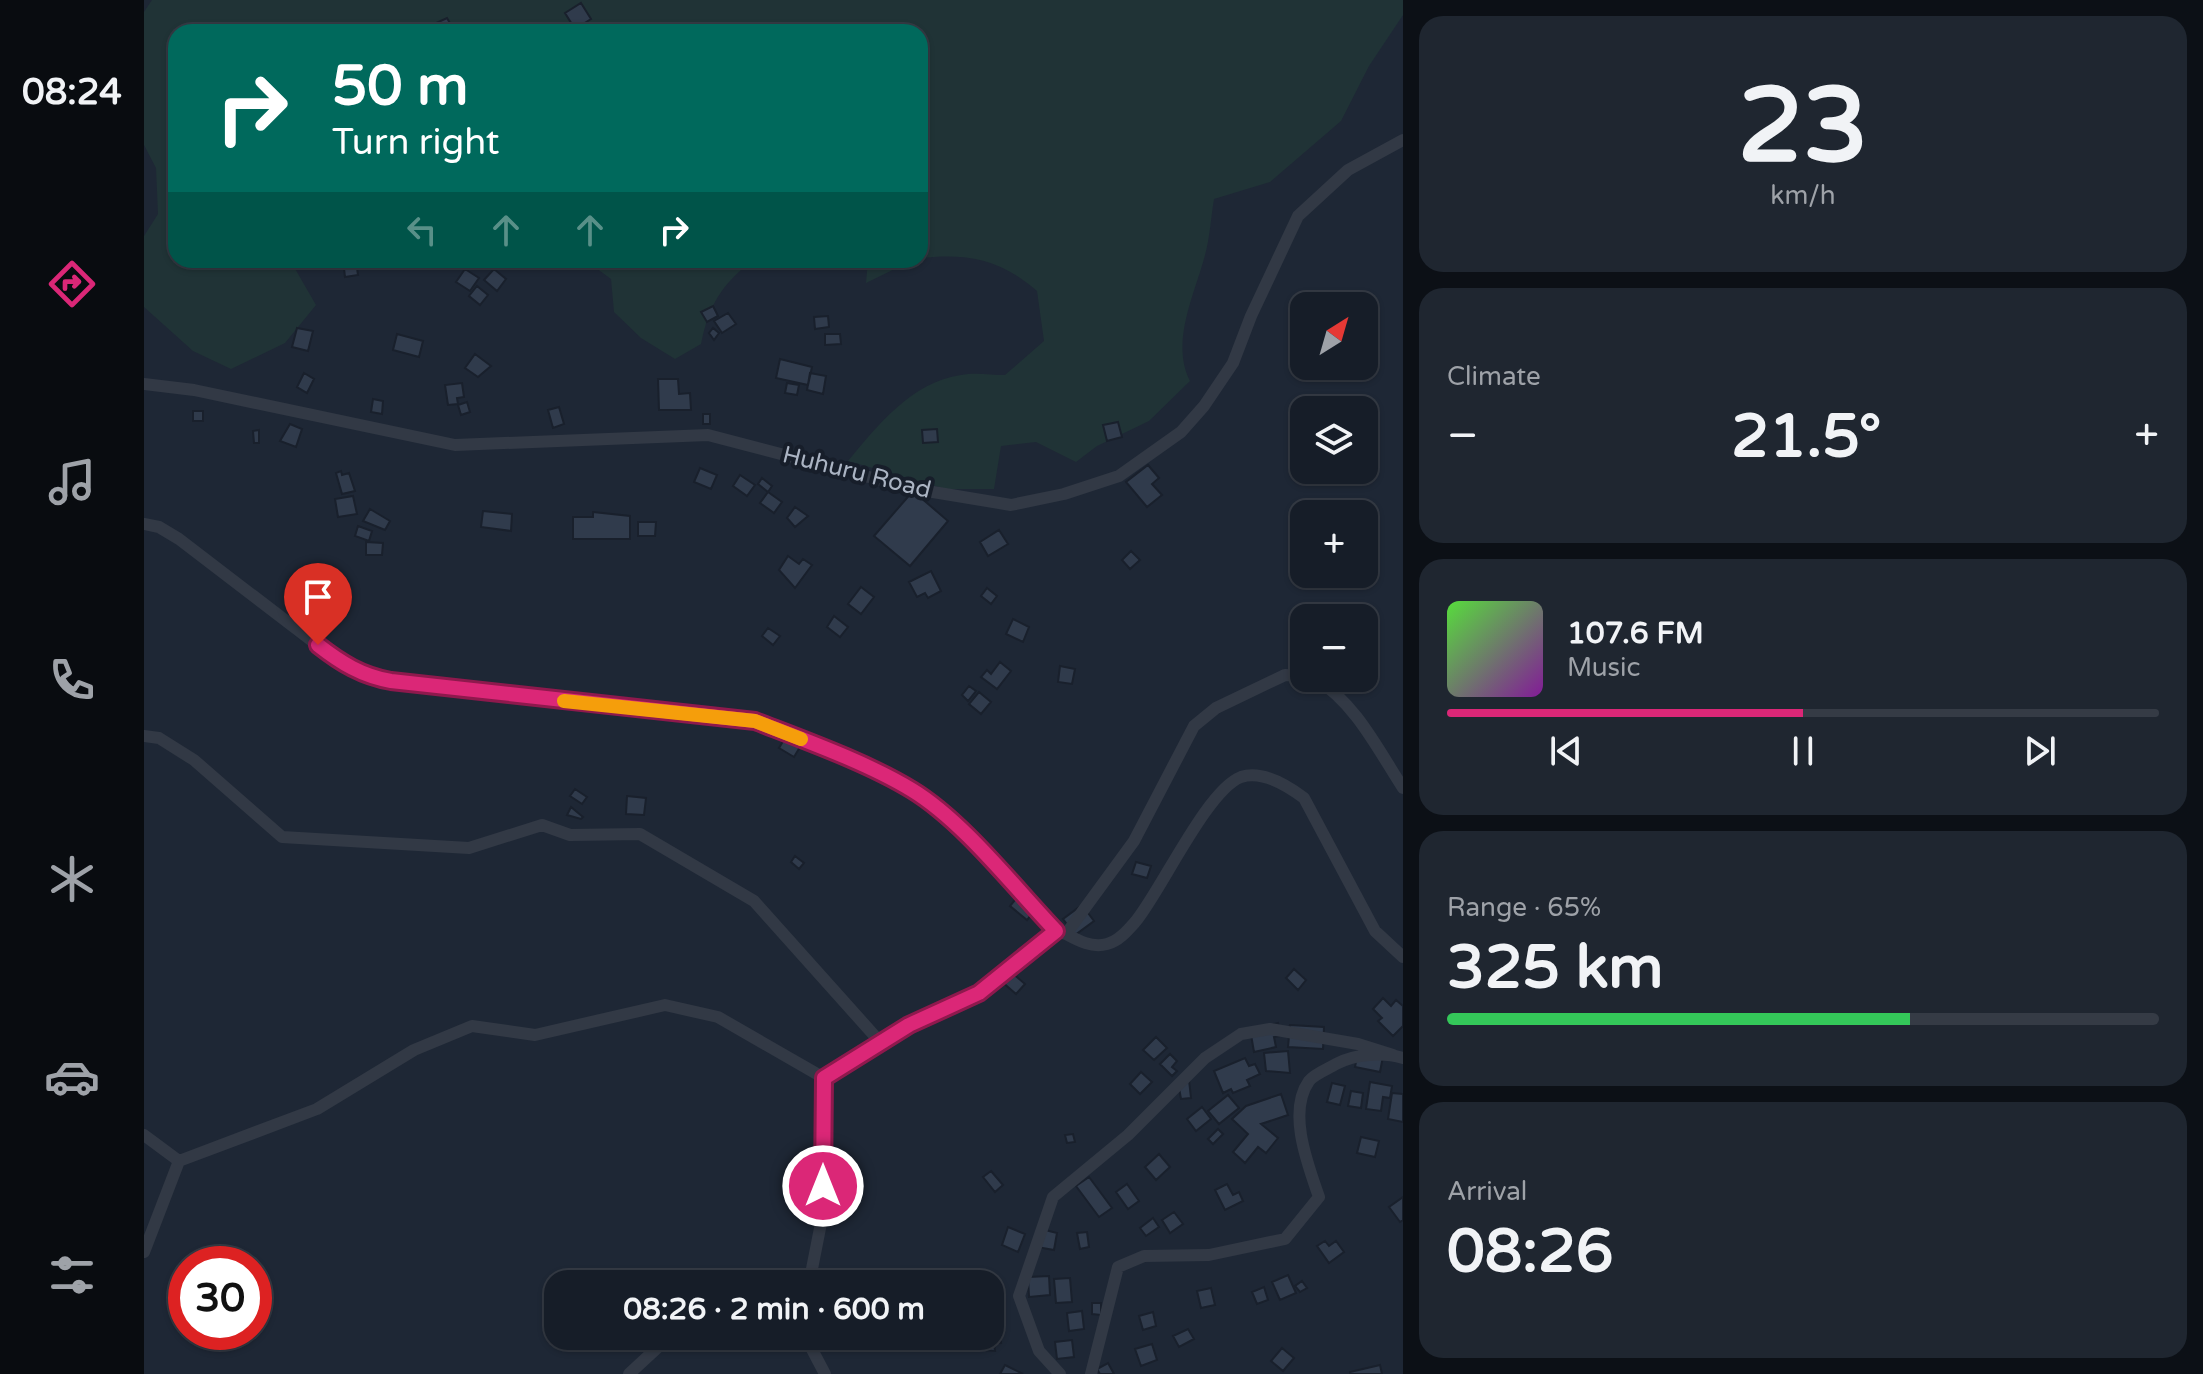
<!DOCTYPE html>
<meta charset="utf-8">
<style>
body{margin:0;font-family:"Varela Round",sans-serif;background:#1f2630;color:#f1f3f6;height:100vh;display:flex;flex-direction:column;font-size:30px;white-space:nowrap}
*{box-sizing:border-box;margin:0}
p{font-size:26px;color:#9ea2a8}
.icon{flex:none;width:44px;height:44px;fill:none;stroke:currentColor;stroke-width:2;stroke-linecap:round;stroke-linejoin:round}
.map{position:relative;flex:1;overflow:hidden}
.drawer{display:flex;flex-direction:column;gap:16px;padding:16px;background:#0c1016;width:800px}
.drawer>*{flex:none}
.guide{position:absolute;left:24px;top:24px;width:760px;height:244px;border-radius:24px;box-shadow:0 2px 6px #0004,0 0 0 2px #353b45;background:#00695c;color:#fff;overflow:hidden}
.needle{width:52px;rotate:37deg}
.tools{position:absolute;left:1146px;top:292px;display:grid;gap:16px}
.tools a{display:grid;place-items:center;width:88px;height:88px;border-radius:16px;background:#161d28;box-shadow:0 2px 6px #0004,0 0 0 2px #353b45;font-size:40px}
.speed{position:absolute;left:24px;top:1246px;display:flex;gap:16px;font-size:40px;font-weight:700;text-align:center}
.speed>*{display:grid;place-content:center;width:104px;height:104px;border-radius:50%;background:#161d28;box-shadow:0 2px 6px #0004,0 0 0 2px #353b45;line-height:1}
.speed .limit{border:12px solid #d22;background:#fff;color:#111}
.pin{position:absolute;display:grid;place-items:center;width:68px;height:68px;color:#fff;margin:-82px -34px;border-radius:50% 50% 50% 0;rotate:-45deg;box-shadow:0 0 8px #0007}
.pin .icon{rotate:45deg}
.me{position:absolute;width:88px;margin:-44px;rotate:0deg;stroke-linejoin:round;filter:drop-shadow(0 0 6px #0008)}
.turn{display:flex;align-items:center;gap:28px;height:168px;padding:0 32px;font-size:36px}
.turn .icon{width:104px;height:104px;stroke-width:2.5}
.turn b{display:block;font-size:56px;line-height:68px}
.lanes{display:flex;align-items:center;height:76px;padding:0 32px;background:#0003;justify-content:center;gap:40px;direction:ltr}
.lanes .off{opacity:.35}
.big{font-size:60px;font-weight:700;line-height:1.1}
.drawer .card{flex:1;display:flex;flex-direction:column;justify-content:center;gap:12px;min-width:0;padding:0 28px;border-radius:24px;background:#1f2630}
.drawer .dial{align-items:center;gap:0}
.dial b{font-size:104px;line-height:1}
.song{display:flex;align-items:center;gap:24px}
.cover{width:96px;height:96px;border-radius:12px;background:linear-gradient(135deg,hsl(110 70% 55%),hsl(290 70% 35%))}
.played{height:8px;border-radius:4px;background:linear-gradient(90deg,#db2777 50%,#353b45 50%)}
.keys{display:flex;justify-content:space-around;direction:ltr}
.heat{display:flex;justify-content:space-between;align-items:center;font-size:44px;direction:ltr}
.charge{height:12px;border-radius:6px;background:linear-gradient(90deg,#34c759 65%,#353b45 0)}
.trip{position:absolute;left:400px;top:1270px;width:460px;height:80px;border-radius:24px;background:#161d28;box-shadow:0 2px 6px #0004,0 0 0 2px #353b45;font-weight:700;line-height:80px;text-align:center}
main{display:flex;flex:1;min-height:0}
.menu{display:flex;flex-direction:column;width:144px;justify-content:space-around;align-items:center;background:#090c10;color:#9ea2a8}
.menu .icon{width:56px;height:56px}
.menu .selected{color:#db2777}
.menu b{font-size:36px;color:#f1f3f6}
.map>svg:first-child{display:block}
</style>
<main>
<nav class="menu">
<b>08:24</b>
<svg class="icon selected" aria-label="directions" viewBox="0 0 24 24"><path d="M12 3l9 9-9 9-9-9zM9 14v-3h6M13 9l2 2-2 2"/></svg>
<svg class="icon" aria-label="music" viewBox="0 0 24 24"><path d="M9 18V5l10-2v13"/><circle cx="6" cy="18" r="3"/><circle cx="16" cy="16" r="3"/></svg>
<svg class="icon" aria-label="phone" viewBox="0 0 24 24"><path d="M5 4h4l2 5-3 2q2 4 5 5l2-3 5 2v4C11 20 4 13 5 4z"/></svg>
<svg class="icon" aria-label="climate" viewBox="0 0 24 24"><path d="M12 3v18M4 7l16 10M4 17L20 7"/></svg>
<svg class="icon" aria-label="car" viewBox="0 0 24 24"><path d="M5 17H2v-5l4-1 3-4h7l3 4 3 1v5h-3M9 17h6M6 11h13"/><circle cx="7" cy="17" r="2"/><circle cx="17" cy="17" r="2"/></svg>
<svg class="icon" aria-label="filters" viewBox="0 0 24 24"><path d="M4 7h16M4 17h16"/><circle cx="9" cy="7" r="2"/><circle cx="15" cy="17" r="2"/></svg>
</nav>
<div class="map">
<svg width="1259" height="1374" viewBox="0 0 1259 1374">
<rect width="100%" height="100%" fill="#1e2735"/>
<path fill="#203336" d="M 8,0 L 1259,0 L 1259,15 L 1225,66 L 1197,121 L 1126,182 L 1070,199 C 1067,217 1066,237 1061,255 C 1051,294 1026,342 1046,381 L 1005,421 L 953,446 L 932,462 L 892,442 L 857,446 L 850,489 L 802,489 L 704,461 C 734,425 768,382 817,375 C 831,372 847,375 861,375 L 900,341 L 893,291 C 856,259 824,253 776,258 L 776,32 L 32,32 L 32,260 L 146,260 L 172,305 L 141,343 L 87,369 L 49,351 L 0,307 L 0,236 L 14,214 L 12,168 L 0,145 L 0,12 Z
M 441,260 L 609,260 C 577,285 565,305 557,344 L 531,359 L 497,338 L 470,312 L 467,279 Z
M 724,260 L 769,260 L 722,283 Z"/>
<path fill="#303b4c" stroke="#19202c" stroke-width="2" d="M 437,3 L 447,19 L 431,29 L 421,13 Z
M 303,18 L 311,32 L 294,32 L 290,24 Z
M 199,260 L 212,260 L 214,275 L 201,277 Z
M 321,269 L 335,278 L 326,291 L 312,282 Z
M 350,269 L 362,279 L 353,291 L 340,280 Z
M 333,286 L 344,295 L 336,305 L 325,296 Z
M 569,306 L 574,316 L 563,322 L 557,312 Z
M 584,313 L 592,324 L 578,333 L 570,321 Z
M 684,316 L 685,327 L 671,329 L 670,317 Z
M 153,328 L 169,331 L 164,351 L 148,347 Z
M 569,328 L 575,333 L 570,340 L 565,333 Z
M 253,334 L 279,341 L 275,357 L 249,350 Z
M 681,334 L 696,334 L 697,344 L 681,345 Z
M 331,354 L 347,366 L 334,377 L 321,368 Z
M 636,359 L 668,367 L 664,385 L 632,378 Z
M 160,373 L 170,379 L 163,393 L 153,387 Z
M 666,373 L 682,376 L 679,394 L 663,390 Z
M 514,379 L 534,379 L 535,394 L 546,393 L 547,410 L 515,410 Z
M 318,383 L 320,397 L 313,398 L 314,404 L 304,405 L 301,385 Z
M 643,383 L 655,385 L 653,395 L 641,393 Z
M 229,399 L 239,401 L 238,414 L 227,412 Z
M 323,402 L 326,412 L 317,415 L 314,405 Z
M 415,407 L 420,424 L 409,428 L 404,410 Z
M 49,411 L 59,411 L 59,421 L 49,421 Z
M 559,414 L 566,414 L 566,424 L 559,424 Z
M 974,422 L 978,437 L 963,441 L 959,425 Z
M 146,424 L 158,429 L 152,447 L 136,441 Z
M 793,429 L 794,442 L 779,443 L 778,430 Z
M 115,430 L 115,443 L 110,443 L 109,431 Z
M 1004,465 L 1015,478 L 1008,484 L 1018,495 L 1003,507 L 982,482 Z
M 556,468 L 573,475 L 567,489 L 550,482 Z
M 197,471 L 198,475 L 205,473 L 211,491 L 198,494 L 192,473 Z
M 596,475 L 611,485 L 603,496 L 589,486 Z
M 618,478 L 628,486 L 624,492 L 614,484 Z
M 769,491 L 804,521 L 766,566 L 730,536 Z
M 624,492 L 638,502 L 630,513 L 616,503 Z
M 209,496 L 213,514 L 194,517 L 191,499 Z
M 651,507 L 664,516 L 651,527 L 643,518 Z
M 226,509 L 246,521 L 241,530 L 219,521 Z
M 339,511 L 368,514 L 367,531 L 337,527 Z
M 449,512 L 486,516 L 486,539 L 429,539 L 429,517 L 449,517 Z
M 494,522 L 512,522 L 511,536 L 494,536 Z
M 214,526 L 228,531 L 225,541 L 211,536 Z
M 855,530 L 864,544 L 844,556 L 836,542 Z
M 222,542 L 239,543 L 238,555 L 222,555 Z
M 987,551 L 996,560 L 986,569 L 978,560 Z
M 644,556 L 655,564 L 659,559 L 668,565 L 651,588 L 635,570 Z
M 787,571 L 797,591 L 784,598 L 781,593 L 773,597 L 765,582 Z
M 717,587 L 730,597 L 717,614 L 704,604 Z
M 843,588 L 853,596 L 847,604 L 837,596 Z
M 690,616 L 704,627 L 696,637 L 683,627 Z
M 869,619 L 885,627 L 879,642 L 862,634 Z
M 624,628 L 636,636 L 629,645 L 618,636 Z
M 856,662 L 867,671 L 853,689 L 837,677 L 843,670 L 847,674 Z
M 916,666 L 931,669 L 928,684 L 914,682 Z
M 825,686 L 832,691 L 824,701 L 818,695 Z
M 835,692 L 847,702 L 837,714 L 825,704 Z
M 641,738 L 656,747 L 650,757 L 635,748 Z
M 431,789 L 443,797 L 438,804 L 426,796 Z
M 483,796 L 502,798 L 500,815 L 482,814 Z
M 427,807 L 439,817 L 437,819 L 423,815 Z
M 651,856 L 660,863 L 655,869 L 647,862 Z
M 992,862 L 1007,866 L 1003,878 L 988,874 Z
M 879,890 L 896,903 L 883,920 L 866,906 Z
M 938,905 L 950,921 L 931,935 L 919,919 Z
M 1150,969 L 1162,980 L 1154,990 L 1142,978 Z
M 866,971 L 881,984 L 872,994 L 857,981 Z
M 1239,998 L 1247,1006 L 1252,1000 L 1259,1006 L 1259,1026 L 1249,1036 L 1234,1021 L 1238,1018 L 1229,1009 Z
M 1134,1023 L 1137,1036 L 1130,1037 L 1132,1047 L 1110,1052 L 1106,1029 Z
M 1146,1025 L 1180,1027 L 1179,1049 L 1144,1047 Z
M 1012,1037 L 1023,1048 L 1010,1060 L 999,1050 Z
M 1144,1051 L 1146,1073 L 1122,1071 L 1120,1053 Z
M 1214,1051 L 1240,1051 L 1236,1072 L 1211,1067 Z
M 1026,1054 L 1033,1061 L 1028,1067 L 1033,1071 L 1028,1076 L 1016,1064 Z
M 1101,1058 L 1105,1066 L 1111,1064 L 1116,1074 L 1103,1080 L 1106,1086 L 1089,1093 L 1087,1089 L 1079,1093 L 1070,1071 Z
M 997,1072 L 1008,1082 L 996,1094 L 986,1084 Z
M 1045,1080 L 1047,1098 L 1037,1099 L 1034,1082 Z
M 1226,1082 L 1248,1086 L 1246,1098 L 1239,1097 L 1237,1111 L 1222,1109 Z
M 1188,1083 L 1201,1086 L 1196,1105 L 1183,1102 Z
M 1207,1091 L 1219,1093 L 1217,1108 L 1204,1106 Z
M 1248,1093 L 1259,1094 L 1259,1122 L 1244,1119 Z
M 1137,1094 L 1144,1115 L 1117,1124 L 1134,1138 L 1122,1153 L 1114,1147 L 1101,1163 L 1089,1152 L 1104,1134 L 1088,1119 L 1102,1106 Z
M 1084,1095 L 1095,1108 L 1075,1124 L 1064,1111 Z
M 1058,1107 L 1067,1119 L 1052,1131 L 1043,1119 Z
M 1074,1129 L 1079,1134 L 1069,1144 L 1064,1139 Z
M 929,1134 L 931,1142 L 923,1143 L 921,1135 Z
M 1217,1137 L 1235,1141 L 1231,1157 L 1213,1153 Z
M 1015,1154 L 1026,1167 L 1012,1180 L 1001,1167 Z
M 847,1171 L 859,1185 L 851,1192 L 839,1177 Z
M 945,1177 L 968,1208 L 955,1217 L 932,1186 Z
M 983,1184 L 995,1201 L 984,1209 L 972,1192 Z
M 1083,1184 L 1089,1195 L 1095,1192 L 1099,1201 L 1081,1210 L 1071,1190 Z
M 1259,1197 L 1259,1220 L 1256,1222 L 1245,1207 Z
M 1030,1212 L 1039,1224 L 1026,1233 L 1018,1220 Z
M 1009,1218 L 1015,1227 L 1002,1236 L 996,1228 Z
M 864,1227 L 881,1234 L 874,1252 L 858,1245 Z
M 897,1229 L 913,1233 L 910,1250 L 893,1247 Z
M 943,1232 L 945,1247 L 936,1249 L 933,1233 Z
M 1181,1241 L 1185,1246 L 1192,1241 L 1200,1252 L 1185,1263 L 1173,1246 Z
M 1144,1275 L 1152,1293 L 1136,1300 L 1128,1282 Z
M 905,1276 L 906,1295 L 885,1297 L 884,1277 Z
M 926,1278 L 928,1302 L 912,1303 L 910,1279 Z
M 1158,1281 L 1163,1288 L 1156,1292 L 1151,1286 Z
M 1120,1287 L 1124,1300 L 1113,1304 L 1108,1292 Z
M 1067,1288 L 1071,1305 L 1057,1308 L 1053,1291 Z
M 948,1303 L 957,1303 L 957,1315 L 948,1314 Z
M 938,1311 L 940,1329 L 925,1331 L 923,1313 Z
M 1009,1312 L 1012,1326 L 999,1330 L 995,1316 Z
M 854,1322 L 857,1343 L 850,1344 L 851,1351 L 829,1349 L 827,1336 L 846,1336 L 846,1324 Z
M 1044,1329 L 1050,1339 L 1035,1347 L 1029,1336 Z
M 928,1340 L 930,1357 L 913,1359 L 911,1342 Z
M 1008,1344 L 1013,1360 L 997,1366 L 991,1349 Z
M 1138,1348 L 1150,1358 L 1139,1371 L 1127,1361 Z
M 964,1363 L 970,1374 L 956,1374 L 953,1369 Z
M 861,1365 L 879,1374 L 856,1374 Z
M 1236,1365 L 1238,1374 L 1206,1374 L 1206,1372 Z"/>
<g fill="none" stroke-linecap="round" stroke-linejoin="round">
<path stroke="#323945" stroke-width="12" d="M 0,384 L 50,390 L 311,445 L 564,435 L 771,489 L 867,505 L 920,494 L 975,476 L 1037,432 L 1060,406 L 1089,363 L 1107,316 L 1154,216 L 1204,170 L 1259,140
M 0,524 L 15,527 L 35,539 L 197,663 L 229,678 L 611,721 C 661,740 722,762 768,790 C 818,821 870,887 912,931 L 835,993 L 765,1025 L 680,1078 L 574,1017 L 521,1005 L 391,1035 L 328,1026 L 270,1050 L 173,1109 L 35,1161 L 0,1252
M 1171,678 C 1212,704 1233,748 1259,788
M 0,736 L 15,738 L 50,760 L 138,837 L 325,848 L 398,825 L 426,835 L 496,834 L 610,901 L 737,1043
M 915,932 L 922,934 L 990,841 L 1050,726 L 1072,708 L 1141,675 L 1160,676
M 922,934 C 935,941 948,948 963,944 C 975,941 984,930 992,921 C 1018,889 1063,790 1097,777 C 1118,770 1144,786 1160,798 L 1231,931 L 1259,957
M 0,1135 L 35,1161
M 665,1284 L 679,1213 L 680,1078
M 661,1336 L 681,1374
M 485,1374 L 526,1336
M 916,1374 L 895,1351 L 875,1296 L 909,1197 L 984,1135 L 1061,1058 L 1097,1034 L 1126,1029 L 1214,1044 L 1249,1055
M 947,1374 L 974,1267 L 1000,1256 L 1065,1255 L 1141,1239 L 1175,1197 C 1164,1165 1143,1112 1165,1081 C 1170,1074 1184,1069 1192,1064 C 1211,1054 1238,1052 1259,1058"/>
</g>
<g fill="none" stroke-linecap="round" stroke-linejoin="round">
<g stroke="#8e194d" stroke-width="20">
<path id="route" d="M 174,645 C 197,663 218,676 247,681 L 611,721 C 660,740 724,763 768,790 C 819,821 870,887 912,931 L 835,993 L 765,1025 L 680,1078 L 679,1186"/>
</g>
<use href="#route" stroke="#db2777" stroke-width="14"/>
<path stroke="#f59e0b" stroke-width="14" d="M 420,701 L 611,721 L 657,739"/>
</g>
<g text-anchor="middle" stroke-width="8" stroke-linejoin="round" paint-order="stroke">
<g font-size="24" fill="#abb4c3" stroke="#171e2a">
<text transform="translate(713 472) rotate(14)" y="8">Huhuru Road</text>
</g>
</g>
</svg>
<div class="tools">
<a><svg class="needle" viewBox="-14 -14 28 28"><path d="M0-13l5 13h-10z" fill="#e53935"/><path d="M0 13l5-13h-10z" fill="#9ea2a8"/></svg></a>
<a><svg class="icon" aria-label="layers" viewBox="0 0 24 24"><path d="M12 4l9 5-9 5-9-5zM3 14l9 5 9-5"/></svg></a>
<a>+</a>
<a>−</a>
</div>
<div class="speed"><div class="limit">30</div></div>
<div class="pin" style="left:174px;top:645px;background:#d93025"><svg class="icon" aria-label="arrive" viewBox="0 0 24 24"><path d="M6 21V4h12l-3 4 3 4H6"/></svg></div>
<svg class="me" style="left:679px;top:1186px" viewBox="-20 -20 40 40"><circle r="17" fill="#db2777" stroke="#fff" stroke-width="3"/><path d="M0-11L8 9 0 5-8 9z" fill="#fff"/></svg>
<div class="trip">08:26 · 2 min · 600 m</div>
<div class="guide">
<div class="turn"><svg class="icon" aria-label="right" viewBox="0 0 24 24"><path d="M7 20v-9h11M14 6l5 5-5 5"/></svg><div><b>50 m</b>Turn right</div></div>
<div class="lanes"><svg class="icon off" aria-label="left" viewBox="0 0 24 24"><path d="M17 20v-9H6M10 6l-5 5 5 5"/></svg><svg class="icon off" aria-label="ahead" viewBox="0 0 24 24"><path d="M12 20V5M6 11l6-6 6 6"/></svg><svg class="icon off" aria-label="ahead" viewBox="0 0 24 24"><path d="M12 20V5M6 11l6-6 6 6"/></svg><svg class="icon" aria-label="right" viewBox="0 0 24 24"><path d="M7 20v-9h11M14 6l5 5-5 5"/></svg></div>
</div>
</div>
<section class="drawer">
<div class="card dial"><b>23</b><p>km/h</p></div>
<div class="card"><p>Climate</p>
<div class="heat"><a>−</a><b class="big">21.5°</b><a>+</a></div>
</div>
<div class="card">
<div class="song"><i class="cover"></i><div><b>107.6 FM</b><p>Music</p></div></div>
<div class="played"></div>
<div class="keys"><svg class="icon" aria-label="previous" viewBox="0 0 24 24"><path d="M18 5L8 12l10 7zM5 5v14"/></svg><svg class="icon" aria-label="pause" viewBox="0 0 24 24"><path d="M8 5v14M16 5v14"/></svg><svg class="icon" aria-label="next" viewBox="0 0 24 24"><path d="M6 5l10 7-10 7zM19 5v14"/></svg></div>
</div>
<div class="card"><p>Range · 65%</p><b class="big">325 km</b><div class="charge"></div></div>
<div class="card"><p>Arrival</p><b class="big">08:26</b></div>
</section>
</main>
